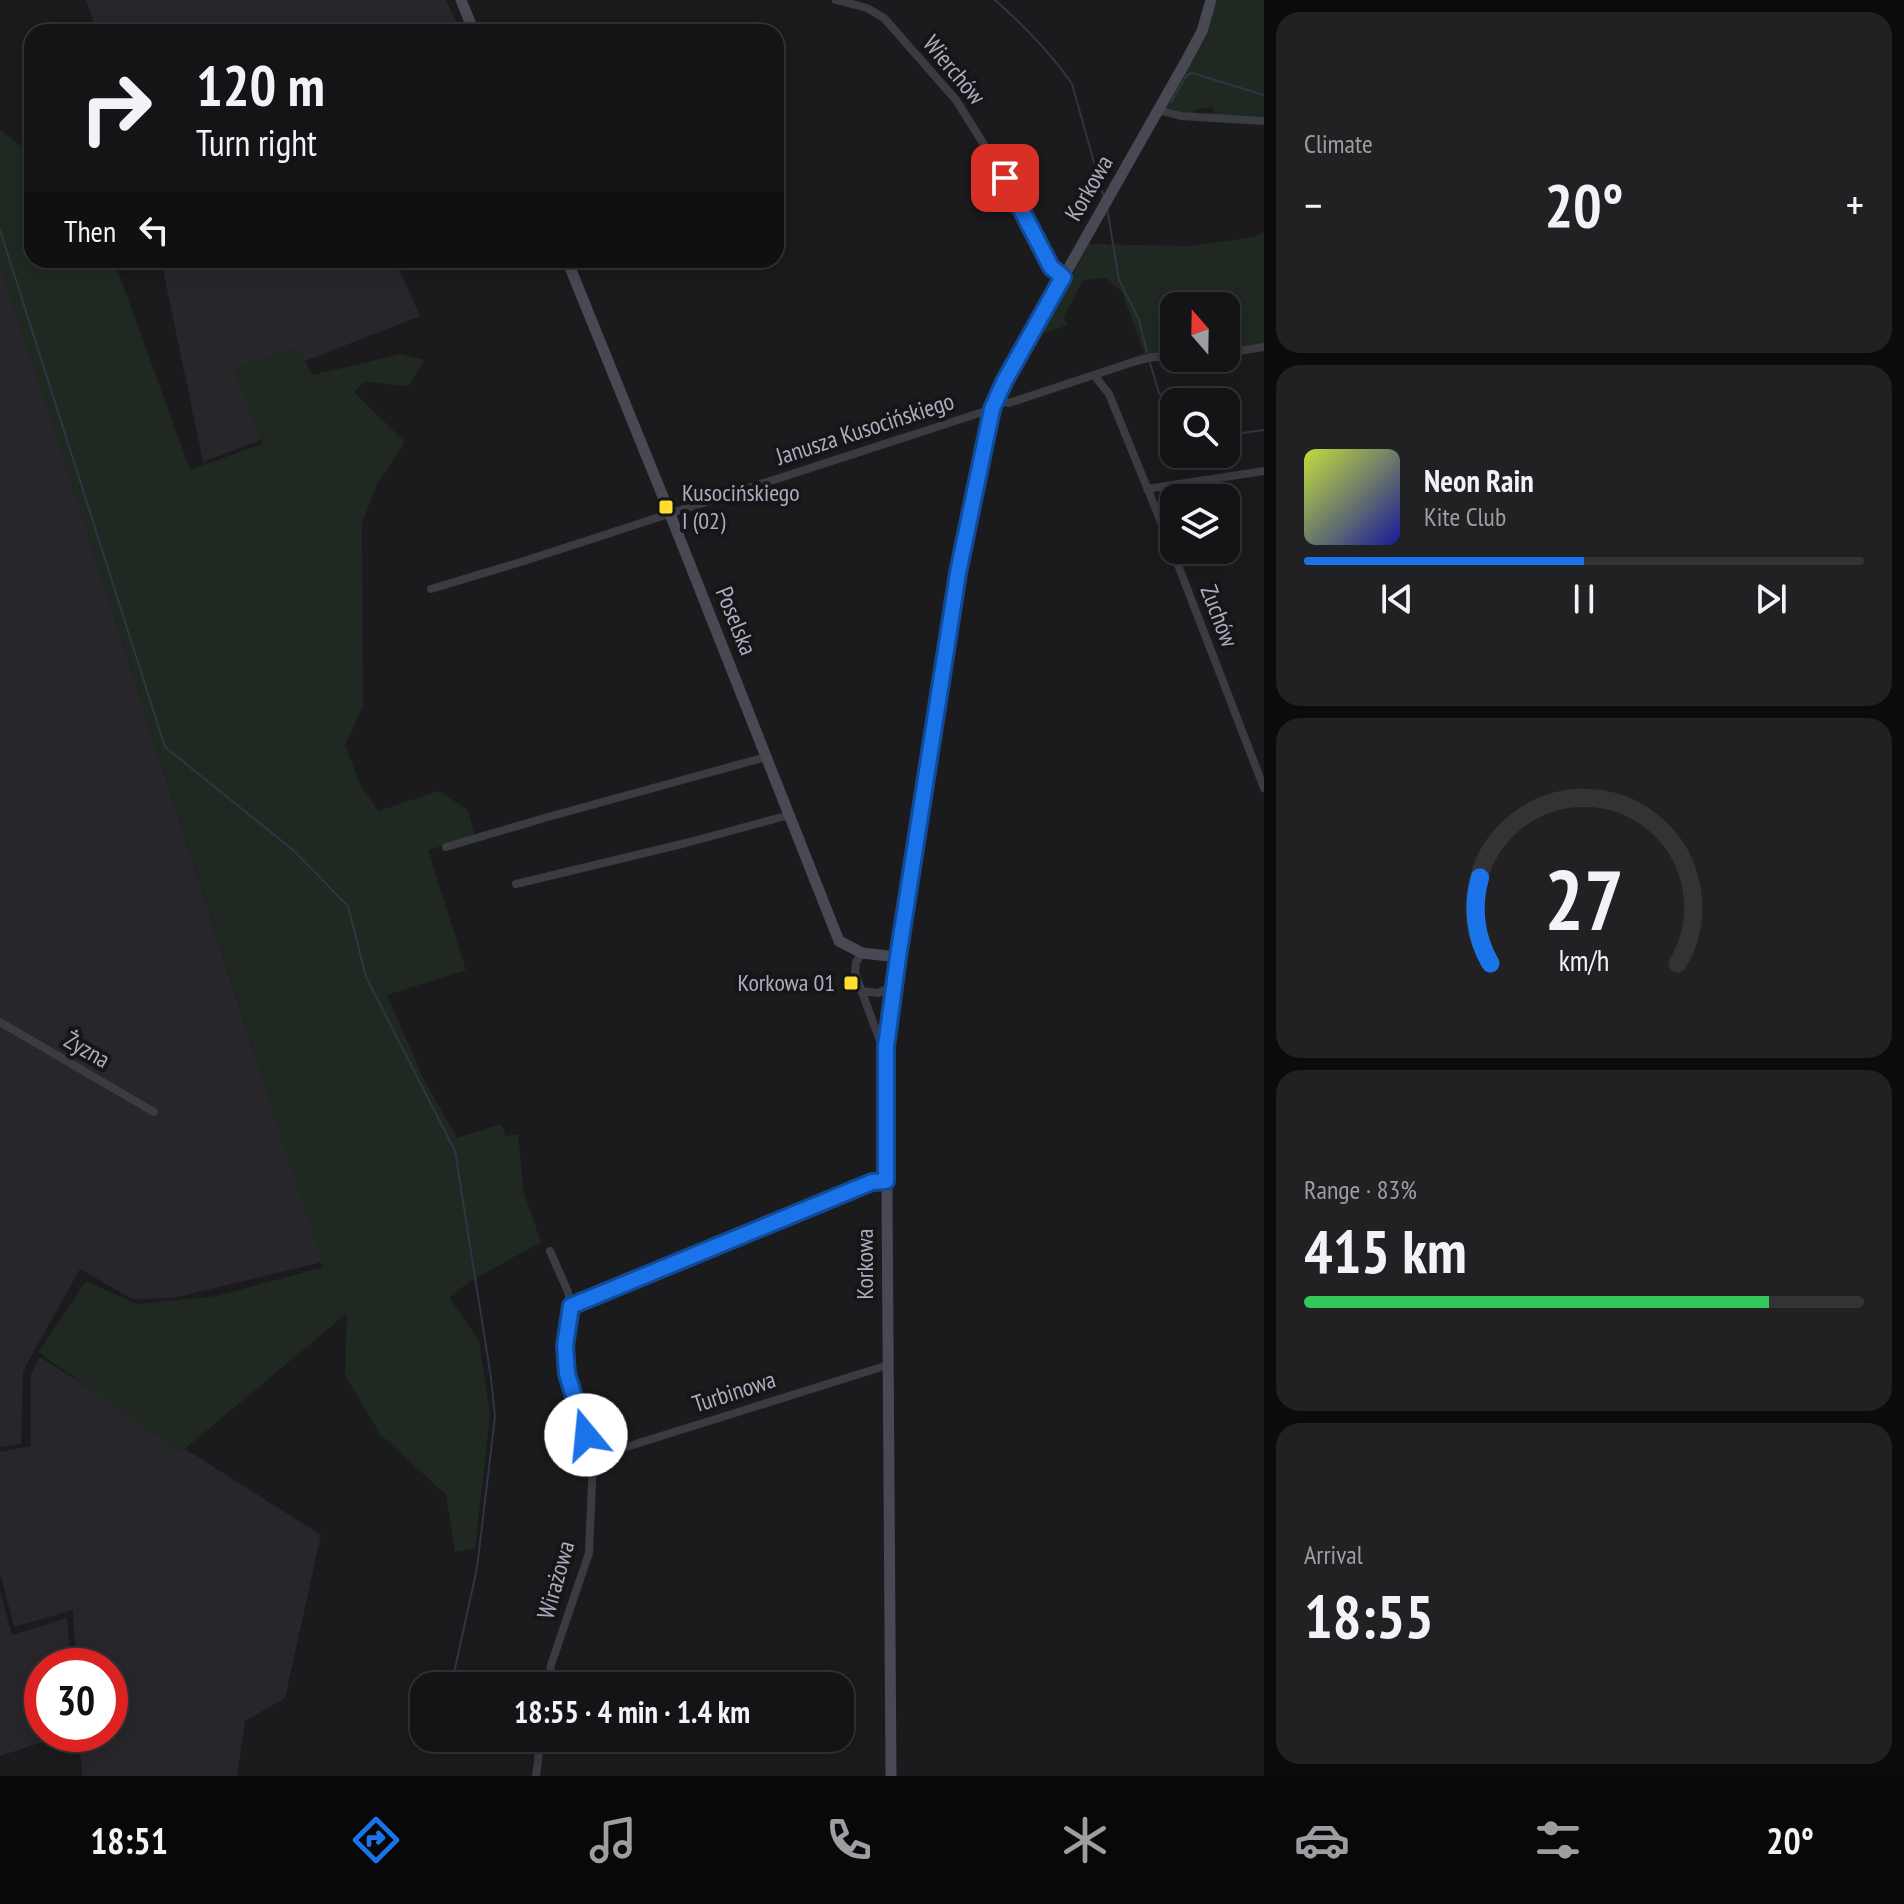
<!DOCTYPE html>
<meta charset="utf-8">
<style>
body{margin:0;font-family:"PT Sans Narrow",sans-serif;background:#212123;color:#f1f3f6;height:100vh;display:flex;flex-direction:column;font-size:30px;white-space:nowrap}
*{box-sizing:border-box;margin:0}
p{font-size:26px;color:#9d9ea1}
.icon{flex:none;width:44px;height:44px;fill:none;stroke:currentColor;stroke-width:2;stroke-linecap:round;stroke-linejoin:round}
.map{position:relative;flex:1;overflow:hidden}
.drawer{display:flex;flex-direction:column;gap:12px;padding:12px;background:#0b0b0c;width:640px}
.drawer>*{flex:none}
.guide{position:absolute;left:24px;top:24px;width:760px;height:244px;border-radius:24px;box-shadow:0 4px 20px #0003,0 0 0 2px #333335;background:#141416;color:#f1f3f6;overflow:hidden}
.needle{width:52px;rotate:340deg}
.tools{position:absolute;left:1160px;top:292px;display:grid;gap:16px}
.tools a{display:grid;place-items:center;width:80px;height:80px;border-radius:16px;background:#141416;box-shadow:0 4px 20px #0003,0 0 0 2px #333335;font-size:40px}
.speed{position:absolute;left:24px;top:1648px;display:flex;gap:16px;font-size:40px;font-weight:700;text-align:center}
.speed>*{display:grid;place-content:center;width:104px;height:104px;border-radius:50%;background:#141416;box-shadow:0 4px 20px #0003,0 0 0 2px #333335;line-height:1}
.speed .limit{border:12px solid #d22;background:#fff;color:#111}
.pin{position:absolute;display:grid;place-items:center;width:68px;height:68px;color:#fff;margin:-34px;border-radius:16px;box-shadow:0 4px 12px #0006}
.me{position:absolute;width:88px;margin:-44px;rotate:343deg;stroke-linejoin:round;filter:drop-shadow(0 0 6px #0008)}
.turn{display:flex;align-items:center;gap:28px;height:168px;padding:0 40px;font-size:36px}
.turn .icon{width:104px;height:104px;stroke-width:2.5}
.turn b{display:block;font-size:56px;line-height:68px}
.then{display:flex;align-items:center;height:76px;padding:0 40px;background:#0003;gap:16px;font-size:30px}
.big{font-size:60px;font-weight:700;line-height:1.1}
.drawer .tile{flex:1;display:flex;flex-direction:column;justify-content:center;gap:12px;min-width:0;padding:0 28px;border-radius:24px;background:#212123}
.drawer .dial{align-items:center;gap:0}
.dial svg{height:208px;overflow:visible;fill:none;stroke:#333335;stroke-width:7;stroke-linecap:round;text-anchor:middle}
.dial text{fill:#f1f3f6;stroke:none}
.song{display:flex;align-items:center;gap:24px}
.cover{width:96px;height:96px;border-radius:12px;background:linear-gradient(135deg,hsl(70 70% 55%),hsl(240 70% 35%))}
.played{height:8px;border-radius:4px;background:linear-gradient(90deg,#1a73e8 50%,#333335 50%)}
.keys{display:flex;justify-content:space-around;direction:ltr}
.heat{display:flex;justify-content:space-between;align-items:center;font-size:44px;direction:ltr}
.charge{height:12px;border-radius:6px;background:linear-gradient(90deg,#34c759 83%,#333335 0)}
.trip{position:absolute;left:410px;top:1672px;width:444px;height:80px;border-radius:24px;background:#141416;box-shadow:0 4px 20px #0003,0 0 0 2px #333335;font-weight:700;line-height:80px;text-align:center}
.menu{display:flex;height:128px;justify-content:space-around;align-items:center;background:#080809;color:#9d9ea1}
.menu .icon{width:56px;height:56px}
.menu .current{color:#1a73e8}
.menu b{font-size:36px;color:#f1f3f6}
main{display:flex;flex:1;min-height:0}
.map>svg:first-child{display:block}
</style>
<main>
<div class="map">
<svg width="1264" height="1776" viewBox="0 0 1264 1776">
<rect width="100%" height="100%" fill="#1b1a1d"/>
<path fill="#27262a" d="M 86,0 L 446,0 L 461,32 L 97,32 Z
M 161,260 L 395,260 L 420,316 L 244,385 L 264,439 L 203,462 Z
M 0,266 L 59,443 L 256,1059 L 335,1259 L 173,1298 L 132,1299 L 80,1269 L 23,1371 L 21,1444 L 0,1447 Z
M 40,1357 L 321,1535 L 285,1698 L 245,1721 L 237,1776 L 82,1776 L 79,1734 L 110,1734 L 110,1666 L 76,1666 L 73,1610 L 14,1627 L 0,1572 L 0,1452 L 31,1446 L 31,1374 Z
M 0,1591 L 12,1635 L 67,1618 L 71,1666 L 42,1666 L 42,1734 L 68,1734 L 0,1756 Z"/>
<path fill="#1f2922" d="M 1215,0 L 1264,0 L 1264,118 L 1213,117 L 1213,107 L 1196,109 L 1192,114 L 1183,114 L 1164,108 Z
M 0,130 L 32,154 L 32,260 L 114,260 L 190,470 L 262,444 L 233,367 L 296,346 L 313,375 L 401,354 L 425,360 L 408,386 L 364,382 L 354,392 L 405,442 L 377,484 L 362,523 L 363,707 L 345,745 L 360,784 L 378,811 L 439,791 L 468,810 L 475,836 L 428,850 L 466,970 L 387,995 L 425,1082 L 457,1138 L 501,1124 L 506,1136 L 518,1134 L 524,1193 L 541,1242 L 469,1282 L 449,1298 L 479,1340 L 490,1416 L 475,1548 L 455,1552 L 446,1495 L 380,1434 L 345,1375 L 347,1313 L 180,1453 L 38,1352 L 86,1281 L 137,1304 L 217,1296 L 323,1267 L 59,443 L 0,266 Z
M 1264,233 L 1264,346 L 1226,352 L 1226,306 L 1174,306 L 1174,355 L 1139,357 L 1137,355 L 1144,353 L 1122,292 L 1106,278 L 1083,280 L 1064,317 L 1067,325 L 1038,336 L 1089,244 L 1191,246 L 1253,237 Z"/>
<g fill="none" stroke-linecap="round" stroke-linejoin="round">
<path stroke="#2e3643" stroke-width="2" d="M 995,0 C 1023,25 1051,53 1072,84 L 1104,198
M 1171,102 L 1187,75 L 1192,73 L 1264,95
M 1107,208 L 1119,280 L 1139,320 L 1147,352
M 0,230 L 165,747 L 293,850 L 348,906 L 366,977 L 455,1151 L 491,1378 L 495,1417 L 477,1568 L 454,1673 L 446,1686
M 1150,363 L 1159,393 L 1174,404
M 1226,429 L 1242,433 L 1264,430"/>
<path stroke="#3b3b42" stroke-width="8" d="M 836,0 L 867,8 L 884,18 L 956,100 L 1005,178 L 1051,267 L 1063,277
M 1158,110 L 1181,116 L 1264,121
M 1226,353 L 1264,347
M 1094,375 L 1109,394 L 1170,544 L 1264,788
M 996,400 L 1009,403 L 1136,361 L 1153,357 L 1174,357
M 1147,489 L 1264,471
M 431,589 L 521,562 L 992,409
M 446,847 L 548,817 L 766,757
M 516,884 L 686,843 L 789,815
M 862,953 L 856,962 L 855,973 L 880,1041 L 886,1047
M 861,991 L 878,993 L 894,986
M 0,1022 L 154,1112
M 571,1306 L 872,1182 L 886,1181
M 593,1460 L 623,1448 L 888,1365
M 548,1686 L 551,1665 L 589,1553 L 593,1460 L 567,1374 L 565,1346 L 571,1306 L 568,1292 L 550,1251
M 536,1776 L 541,1738"/>
<path stroke="#484953" stroke-width="11" d="M 461,0 L 474,32
M 567,260 L 670,514 L 839,941 L 862,953 L 898,957
M 891,1776 L 886,1047 L 898,957 L 958,573 L 992,409 L 1004,382 L 1186,61 L 1202,31 L 1211,0"/>
</g>
<g fill="none" stroke-linecap="round" stroke-linejoin="round">
<g stroke="#114b97" stroke-width="20">
<path id="route" d="M 586,1435 L 567,1374 L 565,1346 L 571,1306 L 872,1182 L 886,1181 L 886,1047 L 898,957 L 958,573 L 992,409 L 1004,382 L 1063,277 L 1051,267 L 1005,178"/>
</g>
<use href="#route" stroke="#1a73e8" stroke-width="14"/>
</g>
<g fill="#ffde30" stroke="#161518" stroke-width="3">
<rect x="658" y="499" width="16" height="16" rx="4"/>
<rect x="843" y="975" width="16" height="16" rx="4"/>
</g>
<g text-anchor="middle" stroke-width="8" stroke-linejoin="round" paint-order="stroke">
<g font-size="24" fill="#abaebe" stroke="#161518">
<text transform="translate(954 70) rotate(50)" y="8">Wierchów</text>
<text transform="translate(1089 188) rotate(-60)" y="8">Korkowa</text>
<text transform="translate(865 429) rotate(-18)" y="8">Janusza Kusocińskiego</text>
<text transform="translate(1219 616) rotate(69)" y="8">Zuchów</text>
<text transform="translate(736 621) rotate(68)" y="8">Poselska</text>
<text transform="translate(87 1050) rotate(30)" y="8">Żyzna</text>
<text transform="translate(865 1264) rotate(-90)" y="8">Korkowa</text>
<text transform="translate(734 1392) rotate(-18)" y="8">Turbinowa</text>
<text transform="translate(556 1580) rotate(-74)" y="8">Wirażowa</text>
</g>
<g font-size="24" fill="#abaebe" stroke="#161518" text-anchor="start">
<text x="682" y="501">Kusocińskiego<tspan x="682" dy="28">I (02)</tspan></text>
<text x="835" y="991" text-anchor="end">Korkowa 01</text>
</g>
</g>
</svg>
<div class="tools">
<a><svg class="needle" viewBox="-14 -14 28 28"><path d="M0-13l5 13h-10z" fill="#e53935"/><path d="M0 13l5-13h-10z" fill="#9d9ea1"/></svg></a>
<a><svg class="icon" aria-label="search" viewBox="0 0 24 24"><circle cx="10" cy="10" r="6"/><path d="M15 15l6 6"/></svg></a>
<a><svg class="icon" aria-label="layers" viewBox="0 0 24 24"><path d="M12 4l9 5-9 5-9-5zM3 14l9 5 9-5"/></svg></a>
</div>
<div class="speed"><div class="limit">30</div></div>
<div class="pin" style="left:1005px;top:178px;background:#d93025"><svg class="icon" aria-label="arrive" viewBox="0 0 24 24"><path d="M6 21V4h12l-3 4 3 4H6"/></svg></div>
<svg class="me" style="left:586px;top:1435px" viewBox="-20 -20 40 40"><circle r="19" fill="#fff"/><path d="M0-13L10 11 0 6-10 11z" fill="#1a73e8"/></svg>
<div class="trip">18:55 · 4 min · 1.4 km</div>
<div class="guide">
<div class="turn"><svg class="icon" aria-label="right" viewBox="0 0 24 24"><path d="M7 20v-9h11M14 6l5 5-5 5"/></svg><div><b>120 m</b>Turn right</div></div>
<div class="then">Then<svg class="icon" aria-label="left" viewBox="0 0 24 24"><path d="M17 20v-9H6M10 6l-5 5 5 5"/></svg></div>
</div>
</div>
<section class="drawer">
<div class="tile"><p>Climate</p>
<div class="heat"><a>−</a><b class="big">20°</b><a>+</a></div>
</div>
<div class="tile">
<div class="song"><i class="cover"></i><div><b>Neon Rain</b><p>Kite Club</p></div></div>
<div class="played"></div>
<div class="keys"><svg class="icon" aria-label="previous" viewBox="0 0 24 24"><path d="M18 5L8 12l10 7zM5 5v14"/></svg><svg class="icon" aria-label="pause" viewBox="0 0 24 24"><path d="M8 5v14M16 5v14"/></svg><svg class="icon" aria-label="next" viewBox="0 0 24 24"><path d="M6 5l10 7-10 7zM19 5v14"/></svg></div>
</div>
<div class="tile dial"><svg viewBox="0 0 100 80">
<path d="M14 69A42 42 0 1 1 86 69"/>
<path d="M14 69A42 42 0 0 1 10 36" stroke="#1a73e8"/>
<text x="50" y="56" font-size="32" font-weight="700">27</text>
<text x="50" y="72" font-size="11">km/h</text>
</svg></div>
<div class="tile"><p>Range · 83%</p><b class="big">415 km</b><div class="charge"></div></div>
<div class="tile"><p>Arrival</p><b class="big">18:55</b></div>
</section>
</main>
<nav class="menu">
<b>18:51</b>
<svg class="icon current" aria-label="directions" viewBox="0 0 24 24"><path d="M12 3l9 9-9 9-9-9zM9 14v-3h6M13 9l2 2-2 2"/></svg>
<svg class="icon" aria-label="music" viewBox="0 0 24 24"><path d="M9 18V5l10-2v13"/><circle cx="6" cy="18" r="3"/><circle cx="16" cy="16" r="3"/></svg>
<svg class="icon" aria-label="phone" viewBox="0 0 24 24"><path d="M5 4h4l2 5-3 2q2 4 5 5l2-3 5 2v4C11 20 4 13 5 4z"/></svg>
<svg class="icon" aria-label="climate" viewBox="0 0 24 24"><path d="M12 3v18M4 7l16 10M4 17L20 7"/></svg>
<svg class="icon" aria-label="car" viewBox="0 0 24 24"><path d="M5 17H2v-5l4-1 3-4h7l3 4 3 1v5h-3M9 17h6M6 11h13"/><circle cx="7" cy="17" r="2"/><circle cx="17" cy="17" r="2"/></svg>
<svg class="icon" aria-label="filters" viewBox="0 0 24 24"><path d="M4 7h16M4 17h16"/><circle cx="9" cy="7" r="2"/><circle cx="15" cy="17" r="2"/></svg>
<b>20°</b>
</nav>
